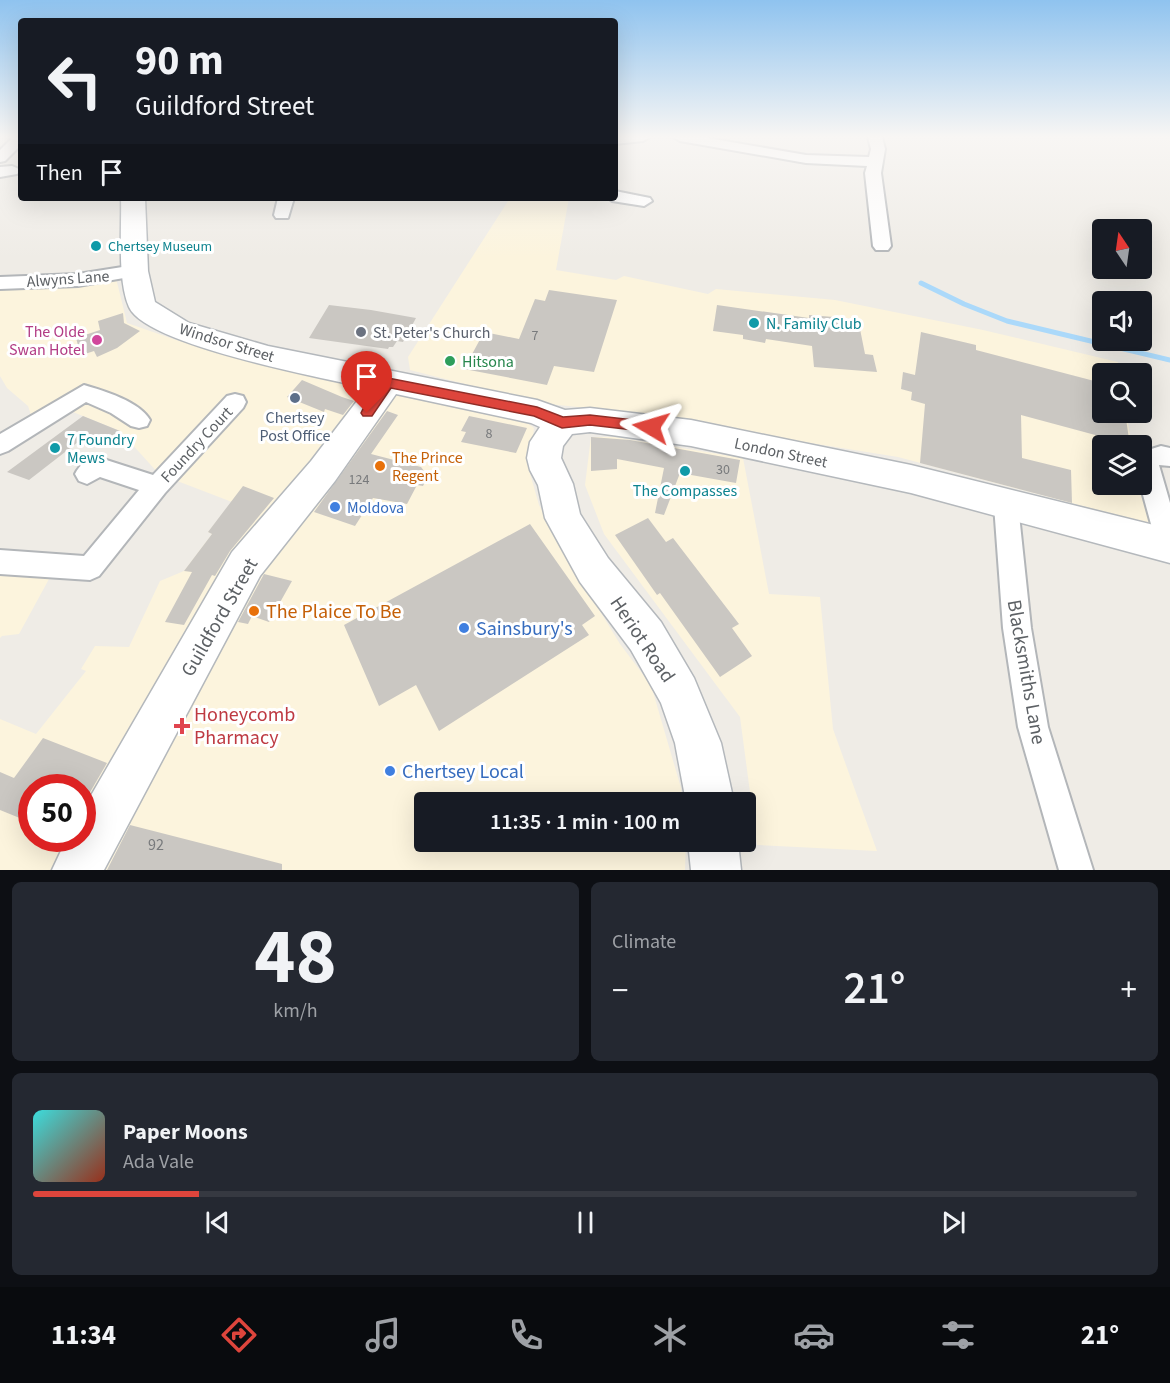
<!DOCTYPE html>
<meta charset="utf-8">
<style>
body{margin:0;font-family:"Source Sans 3",sans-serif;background:#242831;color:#f1f3f6;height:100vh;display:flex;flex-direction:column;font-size:22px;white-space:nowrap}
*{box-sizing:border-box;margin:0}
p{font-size:20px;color:#9ea1a6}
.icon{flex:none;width:33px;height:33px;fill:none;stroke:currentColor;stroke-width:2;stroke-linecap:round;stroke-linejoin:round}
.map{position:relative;height:870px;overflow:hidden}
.sheet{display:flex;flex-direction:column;gap:12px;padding:12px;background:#0d0f14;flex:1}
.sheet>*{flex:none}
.guide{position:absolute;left:18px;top:18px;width:600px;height:183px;border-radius:6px;box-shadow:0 6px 24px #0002;background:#171b24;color:#f1f3f6;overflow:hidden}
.needle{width:39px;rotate:347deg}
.controls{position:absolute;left:1092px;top:219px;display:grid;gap:12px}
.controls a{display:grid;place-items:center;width:60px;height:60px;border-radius:6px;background:#171b24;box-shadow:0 6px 24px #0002;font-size:30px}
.speed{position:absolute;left:18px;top:774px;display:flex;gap:12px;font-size:30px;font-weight:700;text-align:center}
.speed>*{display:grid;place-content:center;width:78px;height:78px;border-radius:50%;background:#171b24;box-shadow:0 6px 24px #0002;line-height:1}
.speed .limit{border:9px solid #d22;background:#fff;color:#111}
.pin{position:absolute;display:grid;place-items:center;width:51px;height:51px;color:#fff;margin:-62px -26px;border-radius:50% 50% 50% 0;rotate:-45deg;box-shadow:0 0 6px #0007}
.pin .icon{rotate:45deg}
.me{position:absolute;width:66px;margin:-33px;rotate:277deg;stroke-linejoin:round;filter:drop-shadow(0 0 4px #0008)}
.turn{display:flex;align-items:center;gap:21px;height:126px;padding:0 18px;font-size:27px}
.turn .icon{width:78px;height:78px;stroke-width:2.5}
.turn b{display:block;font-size:42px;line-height:51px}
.then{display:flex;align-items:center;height:57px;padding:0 18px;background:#0003;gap:12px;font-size:22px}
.big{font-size:45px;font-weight:600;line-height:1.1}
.sheet .card{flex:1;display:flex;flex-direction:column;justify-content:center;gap:9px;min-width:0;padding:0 21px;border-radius:9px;background:#242831}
.sheet .dial{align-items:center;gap:0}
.dial b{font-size:78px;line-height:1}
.song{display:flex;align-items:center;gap:18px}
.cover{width:72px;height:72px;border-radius:9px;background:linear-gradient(135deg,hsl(180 70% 55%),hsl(10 70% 35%))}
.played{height:6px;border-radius:3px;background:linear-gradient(90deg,#de453c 15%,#363941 15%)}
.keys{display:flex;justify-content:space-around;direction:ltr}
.heat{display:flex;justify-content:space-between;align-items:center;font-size:33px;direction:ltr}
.sheet .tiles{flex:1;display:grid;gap:12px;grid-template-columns:1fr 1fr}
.card:last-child{grid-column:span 2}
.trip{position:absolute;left:414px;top:792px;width:342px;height:60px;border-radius:6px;background:#171b24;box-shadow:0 6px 24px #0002;font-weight:600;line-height:60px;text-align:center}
.dock{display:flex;height:96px;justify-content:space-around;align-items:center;background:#090b0e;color:#9ea1a6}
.dock .icon{width:42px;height:42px}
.dock .selected{color:#de453c}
.dock b{font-size:27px;color:#f1f3f6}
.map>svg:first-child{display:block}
</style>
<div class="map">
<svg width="1170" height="870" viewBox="0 0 1170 870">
<rect width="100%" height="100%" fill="#efece6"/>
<path fill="#fcf4dd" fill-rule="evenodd" d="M 510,198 L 569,198 L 556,270 L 616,280 L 624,276 L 708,294 L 716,289 L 835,300 L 983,330 L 1118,362 L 1120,373 L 1102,374 L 1102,412 L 1126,413 L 1132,445 L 1102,446 L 1102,484 L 1140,485 L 1154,525 L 898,457 L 597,409 L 539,403 L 410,370 L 408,357 Z
M 116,278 L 127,323 L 179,341 L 526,422 L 534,428 L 529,470 L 539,505 L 562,549 L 620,644 L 651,685 L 681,788 L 682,802 L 424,802 L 424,842 L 686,842 L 685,870 L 0,870 L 0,719 L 36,734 L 86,671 L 81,669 L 95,646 L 129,647 L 160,581 L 184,571 L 212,534 L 208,532 L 232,502 L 159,474 L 120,431 L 73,412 L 31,415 L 28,406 L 7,388 L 0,376 L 0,286 ZM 32,788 L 82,788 L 82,838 L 32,838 Z
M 591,437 L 614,437 L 743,458 L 769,594 L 820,597 L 833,729 L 877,851 L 757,845 L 740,717 L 604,534 L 585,485 Z
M 0,574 L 49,579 L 19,634 L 2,636 L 0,638 Z"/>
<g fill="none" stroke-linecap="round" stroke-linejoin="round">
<path stroke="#abd9fa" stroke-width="5" d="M 921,283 L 964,304 L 1007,321 L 1170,360"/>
</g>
<path fill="#cac7c2" d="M 549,290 L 617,300 L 594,372 L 554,366 L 547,385 L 464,369 L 484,332 L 519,339 L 535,299 L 545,301 Z
M 329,305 L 371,310 L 416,318 L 403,342 L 397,341 L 393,347 L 389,347 L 388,349 L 309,338 Z
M 717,305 L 809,318 L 809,315 L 858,319 L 865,354 L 873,355 L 877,372 L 814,367 L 812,346 L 766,339 L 765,343 L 743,339 L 743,335 L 713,331 Z
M 123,313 L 124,323 L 140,331 L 117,348 L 97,357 L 94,351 L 85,354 L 79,349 L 76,338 L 100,330 L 98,321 Z
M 921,332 L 976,345 L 976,350 L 1102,383 L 1102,412 L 1125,412 L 1130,446 L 1100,446 L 1099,436 L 1021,415 L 1022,458 L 1071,470 L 1072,503 L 920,463 L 925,404 L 911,400 L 912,392 L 901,389 L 903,372 L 915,375 Z
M 302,380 L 342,397 L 354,401 L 343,415 L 325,409 L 324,412 L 287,397 Z
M 387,411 L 398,415 L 371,454 L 421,467 L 428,476 L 423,486 L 417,485 L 407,504 L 373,498 L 355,526 L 314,512 Z
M 83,416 L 120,431 L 107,445 L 86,438 L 78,442 L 29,480 L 7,472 Z
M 469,416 L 527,428 L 516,453 L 461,442 L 466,432 L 461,431 Z
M 591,437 L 630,440 L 740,460 L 736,483 L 680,473 L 664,515 L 655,513 L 664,468 L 617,459 L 617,469 L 591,471 Z
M 243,486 L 274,498 L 230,551 L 215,576 L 212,575 L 184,625 L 165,622 L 192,572 L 184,571 L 212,534 L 208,532 Z
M 648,518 L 666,542 L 673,538 L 739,624 L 732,628 L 752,656 L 720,677 L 660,593 L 657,595 L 615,535 Z
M 530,524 L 595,616 L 582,625 L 589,635 L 439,731 L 416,685 L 379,706 L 344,625 Z
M 264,574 L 292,581 L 269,622 L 252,616 L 248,624 L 238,622 Z
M 43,738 L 107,763 L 82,806 L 82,788 L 32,788 L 32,823 L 0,810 L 0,772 L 14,778 Z
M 130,825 L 282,864 L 282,870 L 107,870 Z"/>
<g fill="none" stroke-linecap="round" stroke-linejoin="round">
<g stroke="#b3b6b9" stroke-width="4">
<path id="street" d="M 13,137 L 21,137 L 21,145 L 5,161 L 0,162 L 0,150 Z
M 615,137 L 650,137 L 643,141 L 615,144 Z
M 673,137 L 702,137 L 806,155 L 869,157 L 871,149 L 868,137 L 882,137 L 885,149 L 881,173 L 891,246 L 888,250 L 876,250 L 873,246 L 865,173 L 867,166 L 806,163 L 680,141 Z
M 12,166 L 17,168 L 20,171 L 17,174 L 0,177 L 0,167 Z
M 615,191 L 650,198 L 652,201 L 644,206 L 612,201 L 608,198 L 615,198 Z
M 278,198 L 294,198 L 288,218 L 276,218 L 274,215 Z
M 135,265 L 141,267 L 144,271 L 141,275 L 78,286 L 0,289 L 0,277 L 78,274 Z
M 84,385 C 104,391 139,401 150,420 L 147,426 L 139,428 L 131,426 L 111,413 L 86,402 L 8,451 L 0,454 L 0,434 Z
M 235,394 L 243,396 L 246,402 L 243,408 L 165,493 L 99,576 L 90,580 L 0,574 L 0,550 L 84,556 L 139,490 L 100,477 L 87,484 L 79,481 L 75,474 C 80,464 87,460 97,457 L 153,475 L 227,396 Z
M 1161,446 L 1170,448 L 1170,466 L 1159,465 L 1170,503 L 1170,557 L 1161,554 L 1157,546 L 1140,484 L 1142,452 Z
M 1006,495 L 1015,498 L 1018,505 L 1031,628 L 1048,727 L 1093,870 L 1059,870 L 1018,727 L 1003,628 L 994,505 L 997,498 Z"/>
</g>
<g stroke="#b4b8bc" stroke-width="3">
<path id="secondary" d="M 121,198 L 145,198 L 148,271 L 155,302 L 189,323 L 268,346 L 537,400 L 565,410 L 590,408 L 691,420 L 911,465 L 1170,529 L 1170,563 L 911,493 L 691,446 L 590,432 L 572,434 L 563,446 L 561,458 L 573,484 L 580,514 L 608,558 L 661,622 L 694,678 L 721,743 L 734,802 L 686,802 L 675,743 L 661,703 L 631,650 L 580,582 L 545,518 L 538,485 L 530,470 L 527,458 L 530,442 L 540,427 L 531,423 L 396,394 L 335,481 L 260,576 L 104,870 L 52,870 L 67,838 L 82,838 L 82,811 L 232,552 L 311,461 L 367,388 C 324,378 145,345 129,307 C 117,280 122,228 121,198 Z
M 688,842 L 738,842 L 741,870 L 691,870 Z"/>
</g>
<use href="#street" fill="#fff" fill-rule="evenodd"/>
<use href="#secondary" fill="#fff" fill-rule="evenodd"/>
</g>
<linearGradient id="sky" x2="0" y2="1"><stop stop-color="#8fc3ef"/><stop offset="0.53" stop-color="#f8f6f4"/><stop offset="1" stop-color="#f8f6f4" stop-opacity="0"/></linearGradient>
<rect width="1170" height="258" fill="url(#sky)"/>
<path fill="#de453c" stroke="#902d27" stroke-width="1.5" d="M 388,378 L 537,407 L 563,417 L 590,415 L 651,422 L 658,427 L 651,432 L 590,425 L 562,428 L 534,416 L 391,388 L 372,416 L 363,416 L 361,413 L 363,409 L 383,379 Z"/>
<g fill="#0f9aa8" stroke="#fff" stroke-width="2">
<circle cx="96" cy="246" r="6"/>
<circle cx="754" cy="323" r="6"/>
<circle cx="55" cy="448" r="6"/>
<circle cx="685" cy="471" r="6"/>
</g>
<circle fill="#6b7280" stroke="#fff" stroke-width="2" cx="361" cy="332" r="6"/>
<circle fill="#d1479c" stroke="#fff" stroke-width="2" cx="97" cy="340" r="6"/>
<circle fill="#2e9e5b" stroke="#fff" stroke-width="2" cx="450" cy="361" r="6"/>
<circle fill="#5c6f8a" stroke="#fff" stroke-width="2" cx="295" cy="398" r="6"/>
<g fill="#e8710a" stroke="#fff" stroke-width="2">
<circle cx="380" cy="466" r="6"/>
<circle cx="254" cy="611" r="6"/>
</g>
<g fill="#3f7fe0" stroke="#fff" stroke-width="2">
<circle cx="335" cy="507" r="6"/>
<circle cx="464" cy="628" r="6"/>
<circle cx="390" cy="771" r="6"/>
</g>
<path fill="#e0444e" stroke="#fff" stroke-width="2" d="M179 717h6v6h6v6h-6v6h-6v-6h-6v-6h6z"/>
<g text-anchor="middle" stroke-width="6" stroke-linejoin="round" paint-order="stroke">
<g font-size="14" fill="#0d838f" stroke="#fff" text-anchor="start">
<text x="108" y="251">Chertsey Museum</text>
</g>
<g font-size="14" fill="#787a7c">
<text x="535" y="340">7</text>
<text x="489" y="438">8</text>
<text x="723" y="474">30</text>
<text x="359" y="484">124</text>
</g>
<g font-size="16" fill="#5d6165" stroke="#fff">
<text transform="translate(68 278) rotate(-4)" y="6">Alwyns Lane</text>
<text transform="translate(227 342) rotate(17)" y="6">Windsor Street</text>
<text transform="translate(196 444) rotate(-47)" y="6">Foundry Court</text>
<text transform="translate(781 452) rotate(12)" y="6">London Street</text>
</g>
<g font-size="16" fill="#0d838f" stroke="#fff" text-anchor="start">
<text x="766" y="329">N. Family Club</text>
<text x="67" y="445">7 Foundry<tspan x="67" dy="18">Mews</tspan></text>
<text x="685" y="496" text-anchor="middle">The Compasses</text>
</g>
<g font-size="16" fill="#b23c85" stroke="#fff" text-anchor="end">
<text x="85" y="337">The Olde<tspan x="85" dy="18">Swan Hotel</tspan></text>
</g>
<g font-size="16" fill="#5b616d" stroke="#fff" text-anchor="start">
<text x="373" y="338">St. Peter's Church</text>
</g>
<g font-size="16" fill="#27864d" stroke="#fff" text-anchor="start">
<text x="462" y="367">Hitsona</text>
</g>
<g font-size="16" fill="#4e5e75" stroke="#fff">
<text x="295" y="423">Chertsey<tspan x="295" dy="18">Post Office</tspan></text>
</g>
<g font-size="16" fill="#c56008" stroke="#fff" text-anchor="start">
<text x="392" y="463">The Prince<tspan x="392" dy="18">Regent</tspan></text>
</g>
<g font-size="16" fill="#366cbe" stroke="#fff" text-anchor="start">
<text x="347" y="513">Moldova</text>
</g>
<g font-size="16" fill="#787a7c">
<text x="156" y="850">92</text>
</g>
<g font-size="20" fill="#c56008" stroke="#fff" text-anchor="start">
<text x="266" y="618">The Plaice To Be</text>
</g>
<g font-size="20" fill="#5d6165" stroke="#fff">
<text transform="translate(219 617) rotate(-60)" y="7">Guildford Street</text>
<text transform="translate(643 639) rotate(56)" y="7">Heriot Road</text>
<text transform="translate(1027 672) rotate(80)" y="7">Blacksmiths Lane</text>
</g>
<g font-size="20" fill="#366cbe" stroke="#fff" text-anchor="start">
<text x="476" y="635">Sainsbury's</text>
<text x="402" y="778">Chertsey Local</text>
</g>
<g font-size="20" fill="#be3a42" stroke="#fff" text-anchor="start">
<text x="194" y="721">Honeycomb<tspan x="194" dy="23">Pharmacy</tspan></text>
</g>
</g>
</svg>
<div class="controls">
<a><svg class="needle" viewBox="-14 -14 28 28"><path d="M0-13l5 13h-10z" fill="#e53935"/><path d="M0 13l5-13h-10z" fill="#9ea1a6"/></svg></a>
<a><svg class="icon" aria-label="sound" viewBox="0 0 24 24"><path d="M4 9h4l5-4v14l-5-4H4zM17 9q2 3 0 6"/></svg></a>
<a><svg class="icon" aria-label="search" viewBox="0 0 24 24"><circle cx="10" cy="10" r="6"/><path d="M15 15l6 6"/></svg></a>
<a><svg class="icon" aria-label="layers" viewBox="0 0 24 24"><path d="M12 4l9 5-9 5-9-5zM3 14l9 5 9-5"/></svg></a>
</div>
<div class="speed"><div class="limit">50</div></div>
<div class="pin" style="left:367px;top:413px;background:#d93025"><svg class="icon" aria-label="arrive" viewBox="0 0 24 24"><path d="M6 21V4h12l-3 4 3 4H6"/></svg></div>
<svg class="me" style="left:651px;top:427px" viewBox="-20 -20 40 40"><path d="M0-17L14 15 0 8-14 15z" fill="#de453c" stroke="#fff" stroke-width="4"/></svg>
<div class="trip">11:35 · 1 min · 100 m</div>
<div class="guide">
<div class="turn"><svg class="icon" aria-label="left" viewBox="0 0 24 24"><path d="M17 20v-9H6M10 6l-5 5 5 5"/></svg><div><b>90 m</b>Guildford Street</div></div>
<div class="then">Then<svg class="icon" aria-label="arrive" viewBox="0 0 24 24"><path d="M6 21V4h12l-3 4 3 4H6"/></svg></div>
</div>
</div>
<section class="sheet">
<div class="tiles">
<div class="card dial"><b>48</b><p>km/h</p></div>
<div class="card"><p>Climate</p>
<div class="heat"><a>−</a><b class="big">21°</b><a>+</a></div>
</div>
<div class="card">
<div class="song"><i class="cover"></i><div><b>Paper Moons</b><p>Ada Vale</p></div></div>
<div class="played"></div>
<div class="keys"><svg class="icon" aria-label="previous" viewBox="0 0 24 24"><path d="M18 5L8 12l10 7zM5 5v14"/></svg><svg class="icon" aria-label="pause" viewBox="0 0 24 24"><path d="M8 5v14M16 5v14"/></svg><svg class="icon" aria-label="next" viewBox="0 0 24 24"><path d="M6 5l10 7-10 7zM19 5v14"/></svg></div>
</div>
</div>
</section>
<nav class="dock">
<b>11:34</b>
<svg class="icon selected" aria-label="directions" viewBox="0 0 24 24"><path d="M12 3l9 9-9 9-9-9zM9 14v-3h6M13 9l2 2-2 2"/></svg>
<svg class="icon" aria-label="music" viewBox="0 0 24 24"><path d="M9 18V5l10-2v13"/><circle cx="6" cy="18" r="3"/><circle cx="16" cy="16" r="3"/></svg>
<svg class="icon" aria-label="phone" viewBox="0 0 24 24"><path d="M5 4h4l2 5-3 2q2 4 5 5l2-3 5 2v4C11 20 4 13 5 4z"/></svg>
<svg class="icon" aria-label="climate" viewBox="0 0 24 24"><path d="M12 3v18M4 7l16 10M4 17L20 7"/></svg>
<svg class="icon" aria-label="car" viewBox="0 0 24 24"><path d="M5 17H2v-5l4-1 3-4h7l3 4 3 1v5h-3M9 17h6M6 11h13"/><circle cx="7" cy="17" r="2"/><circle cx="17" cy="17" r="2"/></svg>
<svg class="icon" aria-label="filters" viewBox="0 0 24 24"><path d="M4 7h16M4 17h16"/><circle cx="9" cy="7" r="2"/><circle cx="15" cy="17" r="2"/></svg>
<b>21°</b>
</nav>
